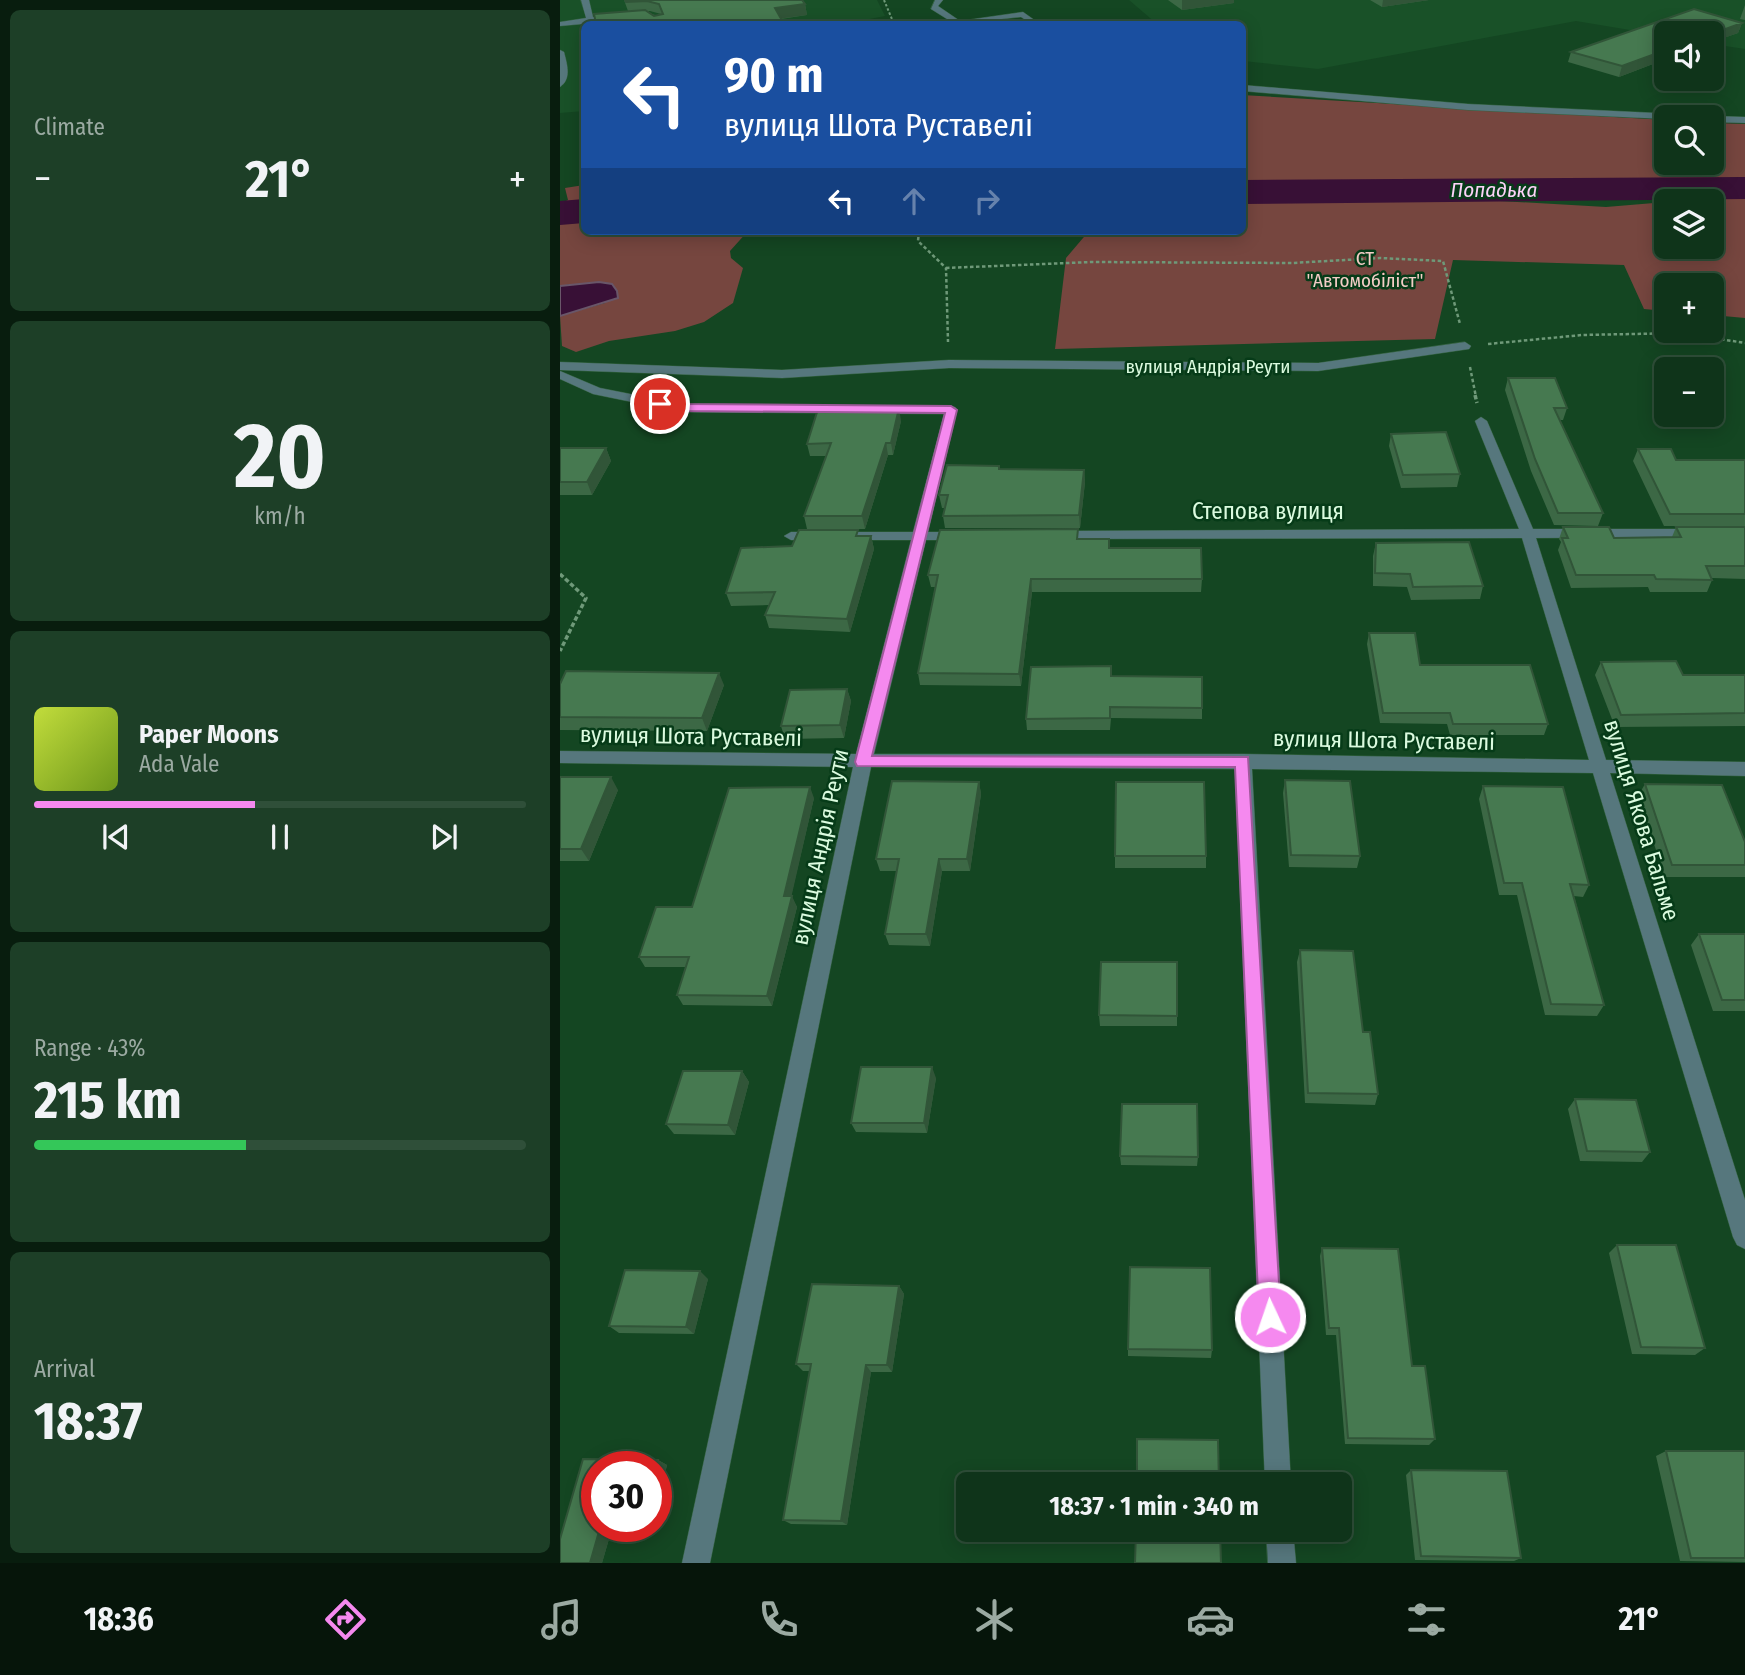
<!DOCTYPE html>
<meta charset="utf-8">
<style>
body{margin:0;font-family:"Fira Sans Condensed",sans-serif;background:#1d3f27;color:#f1f3f6;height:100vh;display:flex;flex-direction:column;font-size:26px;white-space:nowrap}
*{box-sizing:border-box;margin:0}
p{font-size:23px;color:#9baaa2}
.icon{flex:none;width:38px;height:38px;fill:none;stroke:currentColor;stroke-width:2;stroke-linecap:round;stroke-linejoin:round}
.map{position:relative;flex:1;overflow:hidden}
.details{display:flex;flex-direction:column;gap:10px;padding:10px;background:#081d0e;width:560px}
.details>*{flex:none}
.top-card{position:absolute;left:21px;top:21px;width:665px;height:214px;border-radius:10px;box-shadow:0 4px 18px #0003,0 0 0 2px #2f4f39;background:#1a4fa0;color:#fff;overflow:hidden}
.tools{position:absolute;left:1094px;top:21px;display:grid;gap:14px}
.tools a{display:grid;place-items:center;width:70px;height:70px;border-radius:10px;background:#0f341a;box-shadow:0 4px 18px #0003,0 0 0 2px #2f4f39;font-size:35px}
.speed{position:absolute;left:21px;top:1451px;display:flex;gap:14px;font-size:35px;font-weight:700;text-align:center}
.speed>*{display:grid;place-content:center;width:91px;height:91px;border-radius:50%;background:#0f341a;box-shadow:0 4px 18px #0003,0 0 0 2px #2f4f39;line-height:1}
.speed .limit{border:10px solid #d22;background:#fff;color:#111}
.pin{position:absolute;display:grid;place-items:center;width:60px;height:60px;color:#fff;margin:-30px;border:4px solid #fff;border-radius:50%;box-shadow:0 2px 7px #0007}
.me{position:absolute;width:77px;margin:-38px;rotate:357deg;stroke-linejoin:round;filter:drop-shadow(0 0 5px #0008)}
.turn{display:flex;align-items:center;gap:24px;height:147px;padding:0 28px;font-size:32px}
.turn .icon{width:91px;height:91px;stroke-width:2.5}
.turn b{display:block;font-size:49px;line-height:60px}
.lanes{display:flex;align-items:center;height:66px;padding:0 28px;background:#0003;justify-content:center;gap:35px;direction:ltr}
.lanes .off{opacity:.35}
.big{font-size:52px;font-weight:700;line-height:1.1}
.details .card{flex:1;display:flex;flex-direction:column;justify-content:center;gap:10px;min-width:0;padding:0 24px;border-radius:10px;background:#1d3f27}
.details .dial{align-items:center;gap:0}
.dial b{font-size:91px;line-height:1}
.song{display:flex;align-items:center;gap:21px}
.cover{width:84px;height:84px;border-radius:10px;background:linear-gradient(135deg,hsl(70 70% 55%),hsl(80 70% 35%))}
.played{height:7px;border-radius:4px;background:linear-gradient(90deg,#f589ef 45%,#2f4f39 45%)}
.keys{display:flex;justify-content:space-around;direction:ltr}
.heat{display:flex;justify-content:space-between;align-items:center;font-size:38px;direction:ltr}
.charge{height:10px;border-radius:5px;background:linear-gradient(90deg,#34c759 43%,#2f4f39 0)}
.trip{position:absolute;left:396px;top:1472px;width:396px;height:70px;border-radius:10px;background:#0f341a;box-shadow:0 4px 18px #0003,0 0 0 2px #2f4f39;font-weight:700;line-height:70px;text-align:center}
.menu{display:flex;height:112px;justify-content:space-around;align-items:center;background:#06150a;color:#9baaa2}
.menu .icon{width:49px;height:49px}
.menu .active{color:#f589ef}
.menu b{font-size:32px;color:#f1f3f6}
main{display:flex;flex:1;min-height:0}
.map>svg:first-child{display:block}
</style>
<main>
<section class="details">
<div class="card"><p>Climate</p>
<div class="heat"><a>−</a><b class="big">21°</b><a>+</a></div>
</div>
<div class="card dial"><b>20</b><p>km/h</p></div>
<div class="card">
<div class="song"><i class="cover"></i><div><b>Paper Moons</b><p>Ada Vale</p></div></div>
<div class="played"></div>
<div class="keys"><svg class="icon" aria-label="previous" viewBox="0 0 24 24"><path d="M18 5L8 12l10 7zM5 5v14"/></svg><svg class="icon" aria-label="pause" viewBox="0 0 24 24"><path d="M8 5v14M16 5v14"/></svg><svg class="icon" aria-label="next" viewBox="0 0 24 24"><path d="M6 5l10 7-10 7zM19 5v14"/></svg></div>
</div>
<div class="card"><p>Range · 43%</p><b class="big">215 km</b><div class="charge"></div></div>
<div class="card"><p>Arrival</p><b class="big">18:37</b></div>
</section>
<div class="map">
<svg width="1185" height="1563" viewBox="0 0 1185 1563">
<rect width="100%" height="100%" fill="#144622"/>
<path fill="#195128" d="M 0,0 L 317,0 L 325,16 L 284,24 L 24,24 L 24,111 L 0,113 Z
M 569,0 L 1185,0 L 1185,49 L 1152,44 L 1152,33 L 1106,33 L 1106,36 L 1016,21 L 758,69 L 683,61 L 682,24 L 597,24 Z"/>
<path fill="#76463f" d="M 682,95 L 1106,120 L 1106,163 L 1152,163 L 1152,123 L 1185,124 L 1185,177 L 1037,187 L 935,188 L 710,180 L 683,182 Z
M 24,185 L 24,231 L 188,231 L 170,251 L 171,258 L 183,268 L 173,303 L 144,322 L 115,331 L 49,341 L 16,352 L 2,346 L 0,316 L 45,303 L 12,284 L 0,286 L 0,204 L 8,200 L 5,188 Z
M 1185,195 L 1185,318 L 1152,315 L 1152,285 L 1106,285 L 1106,311 L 1084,309 L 1064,265 L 893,260 L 875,339 L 495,349 L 506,258 L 529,231 L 682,231 L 683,203 L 852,196 L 1046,207 L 1106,202 L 1106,247 L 1152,247 L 1152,201 L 1114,201 Z"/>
<path fill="#381036" stroke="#695669" stroke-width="2" d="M 39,282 L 52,284 L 57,291 L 58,298 L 0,316 L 0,286 Z"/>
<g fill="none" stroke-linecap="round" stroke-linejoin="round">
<path fill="#381036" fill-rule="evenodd" d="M 1185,177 L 1185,199 L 682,204 L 682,180 Z
M 24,199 L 24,223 L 0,225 L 0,201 Z"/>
<g stroke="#346340" stroke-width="1">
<path id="minor" d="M 21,0 L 29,0 L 33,17 L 90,14 L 101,17 L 104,24 L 97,24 L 89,18 L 0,26 L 0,22 L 26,18 Z
M 375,0 L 383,0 L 378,6 L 400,21 L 463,12 L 480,24 L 472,24 L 461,17 L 395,24 L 371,9 Z
M 0,50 L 4,52 C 7,64 12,79 0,87 Z
M 682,85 L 908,104 L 1117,114 L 1121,117 L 1106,119 L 908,110 L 682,91 Z
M 1152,116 L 1185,117 L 1185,123 L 1152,122 L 1152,117 L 1149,117 Z
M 905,342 L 911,346 L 909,349 L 758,371 L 389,368 L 222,378 L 0,370 L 0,362 L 222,370 L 389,360 L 758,363 Z
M 0,371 L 40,388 L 121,404 L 395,407 L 397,410 L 368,532 L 402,532 L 409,536 L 402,540 L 366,540 L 314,754 L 683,754 L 1029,760 L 962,538 L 497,539 L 490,535 L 497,531 L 959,529 L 915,421 L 921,417 L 927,421 L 973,529 L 1185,529 L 1185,537 L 976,538 L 1046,760 L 1185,762 L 1185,776 L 1050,773 L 1185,1200 L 1185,1249 L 1177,1245 L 1173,1237 L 1033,773 L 692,769 L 731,1484 L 705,1484 L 675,769 L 311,767 L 150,1563 L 122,1563 L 293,767 L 0,763 L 0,751 L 296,754 L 351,540 L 231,540 L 224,536 L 231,532 L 353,532 L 384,414 L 121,412 L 33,394 L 0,379 Z
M 706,1530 L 733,1530 L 736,1563 L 708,1563 Z"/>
</g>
<path stroke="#6f9979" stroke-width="2" stroke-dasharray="2.5 2" stroke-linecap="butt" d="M 324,0 L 334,24"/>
<path stroke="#6f9979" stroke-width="2.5" stroke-dasharray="3.5 2.5" stroke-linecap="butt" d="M 359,231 L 358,241 L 386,268 L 388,342
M 386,268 L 532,262 L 732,263 L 820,258 L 883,261 L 900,324
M 928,344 L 1022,335 L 1122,333 L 1185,343
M 910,367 L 916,397"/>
<path stroke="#6f9979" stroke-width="3.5" stroke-dasharray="4.5 2.5" stroke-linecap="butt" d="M 915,395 L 917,403
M 0,574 L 26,598 L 0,651"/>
<use href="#minor" fill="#56777d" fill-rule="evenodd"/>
</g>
<path fill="#3c6845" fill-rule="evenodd" d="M 64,0 L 242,0 L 245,4 L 247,15 L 221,19 L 34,14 L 68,11 ZM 88,11 L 90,11 L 101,14 L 94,16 Z
M 608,0 L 674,0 L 674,3 L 622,10 Z
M 810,0 L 869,0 L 822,7 Z
M 1185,5 L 1185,20 L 1180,19 Z
M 1134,9 L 1182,23 L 1178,33 L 1152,42 L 1152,33 L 1106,33 L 1106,59 L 1059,77 L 1008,62 L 1011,52 Z
M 948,378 L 1007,408 L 1003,420 L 1000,420 L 1043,513 L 1038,526 L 994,525 L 971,471 L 945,390 Z
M 341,421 L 333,455 L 328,455 L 305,529 L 247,529 L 244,516 L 266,456 L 250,456 L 247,444 Z
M 831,434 L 900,474 L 897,487 L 841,488 L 829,446 Z
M 0,448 L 46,448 L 51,461 L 32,495 L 0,495 Z
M 1078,449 L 1116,460 L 1185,460 L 1185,526 L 1104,526 L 1073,461 Z
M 440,469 L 524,470 L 525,482 L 520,528 L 385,528 L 383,516 L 385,508 L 382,508 L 379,495 Z
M 1003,527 L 1054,538 L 1112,537 L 1116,527 L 1185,527 L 1185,579 L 1152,578 L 1152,580 L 1147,592 L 1090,592 L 1088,587 L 1011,588 L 998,550 L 1001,542 L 999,539 Z
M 518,529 L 518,539 L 549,539 L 549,548 L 642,579 L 641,592 L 472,592 L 461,686 L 360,685 L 358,673 L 375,587 L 371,587 L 368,575 Z
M 299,536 L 311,536 L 314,549 L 290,632 L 209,628 L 205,615 L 209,605 L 171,606 L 166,593 L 232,546 Z
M 816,543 L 923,586 L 920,599 L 851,600 L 847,587 L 813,586 L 813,556 Z
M 809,633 L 860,665 L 988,724 L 984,735 L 890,735 L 887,724 L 820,723 L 807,644 Z
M 1041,662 L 1123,675 L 1185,675 L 1185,726 L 1055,727 L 1035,675 Z
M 551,666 L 552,676 L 642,708 L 642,719 L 551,718 L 550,730 L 467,730 L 466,719 Z
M 0,684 L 164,685 L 147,731 L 0,730 Z
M 287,689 L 291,701 L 284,738 L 225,739 L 221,726 Z
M 0,777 L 58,790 L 29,861 L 0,861 Z
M 725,780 L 800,856 L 797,868 L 729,867 L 723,793 Z
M 419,782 L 421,794 L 410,871 L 382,871 L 370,946 L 329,945 L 325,934 L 337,871 L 320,871 L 316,859 Z
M 1085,784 L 1185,865 L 1185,877 L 1105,877 L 1078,796 Z
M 923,786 L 1029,885 L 1023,897 L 1014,896 L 1044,1005 L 1037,1016 L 985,1015 L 957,895 L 939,895 L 919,799 Z
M 254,798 L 231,896 L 237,907 L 212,1006 L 123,1005 L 117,995 L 126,967 L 85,967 L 79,957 Z
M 555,856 L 646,856 L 646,868 L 555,868 Z
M 1139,934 L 1185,934 L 1185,1011 L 1153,1011 L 1131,945 Z
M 740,950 L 803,1032 L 818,1094 L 815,1105 L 745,1103 L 737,962 Z
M 539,1015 L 617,1016 L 617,1026 L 540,1026 Z
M 182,1071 L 189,1082 L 175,1135 L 114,1134 L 106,1124 Z
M 376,1078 L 367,1133 L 296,1132 L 291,1123 Z
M 1015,1099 L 1090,1152 L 1082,1162 L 1020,1161 L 1008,1109 Z
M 560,1156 L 638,1157 L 637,1166 L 561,1165 Z
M 1057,1245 L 1145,1348 L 1135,1355 L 1072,1354 L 1049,1253 Z
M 762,1248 L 852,1366 L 875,1439 L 869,1445 L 785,1444 L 776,1335 L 766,1335 L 760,1256 Z
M 148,1279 L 134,1334 L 59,1333 L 49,1326 Z
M 339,1286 L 344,1294 L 332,1372 L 311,1372 L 287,1525 L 231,1524 L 223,1520 L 250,1371 L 243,1371 L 236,1364 Z
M 568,1349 L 652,1350 L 651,1358 L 568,1356 Z
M 1106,1451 L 1185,1451 L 1185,1562 L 1120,1561 L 1096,1456 Z
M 23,1459 L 98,1460 L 107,1465 L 96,1511 L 96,1466 L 37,1466 L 37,1526 L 92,1526 L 91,1532 L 51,1532 L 42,1563 L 0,1563 L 0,1539 Z
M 851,1470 L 961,1558 L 954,1561 L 855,1560 L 846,1475 Z"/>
<path fill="#315538" d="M 622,0 L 674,0 L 674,3 L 622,10 Z
M 823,0 L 869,0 L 822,7 Z
M 245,4 L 247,15 L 217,19 L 215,8 Z
M 1182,23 L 1178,33 L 1152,42 L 1152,34 Z
M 1106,50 L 1106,59 L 1059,77 L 1062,66 Z
M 339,408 L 341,421 L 333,455 L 331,443 Z
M 326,443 L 328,455 L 305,529 L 302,516 Z
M 46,448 L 51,461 L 32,495 L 27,482 Z
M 524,470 L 525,482 L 520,528 L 519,515 Z
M 311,536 L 314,549 L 290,632 L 287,619 Z
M 471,579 L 472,592 L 461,686 L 459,674 Z
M 159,673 L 164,685 L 147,731 L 142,718 Z
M 287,689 L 291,701 L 284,738 L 280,725 Z
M 51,777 L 58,790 L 29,861 L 21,849 Z
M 419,782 L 421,794 L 410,871 L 407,859 Z
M 250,787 L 254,798 L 229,907 L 224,896 Z
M 379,859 L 382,871 L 370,946 L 366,934 Z
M 232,896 L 237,907 L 212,1006 L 207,996 Z
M 372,1067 L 376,1078 L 367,1133 L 364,1123 Z
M 182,1071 L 189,1082 L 175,1135 L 168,1125 Z
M 140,1271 L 148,1279 L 134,1334 L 126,1327 Z
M 339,1286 L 344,1294 L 332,1372 L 327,1365 Z
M 306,1365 L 311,1372 L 287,1525 L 281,1521 Z
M 98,1460 L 107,1465 L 96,1511 L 96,1466 Z
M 81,1526 L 92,1526 L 91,1532 L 81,1528 Z
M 40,1528 L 51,1532 L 42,1563 L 30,1563 Z"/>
<path fill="#467950" stroke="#315538" stroke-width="2" d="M 65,0 L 242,0 L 245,4 L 215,8 L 224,24 L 36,24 L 34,14 L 85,10 L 94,16 L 103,14 L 99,4 L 87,1 L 66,2 Z
M 1134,9 L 1182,23 L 1152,34 L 1106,33 L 1106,50 L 1062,66 L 1011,52 Z
M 948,378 L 995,378 L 1007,408 L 994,408 L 1043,513 L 998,513 L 975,459 Z
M 339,408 L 331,443 L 326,443 L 302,516 L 244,516 L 271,443 L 247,444 L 258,409 Z
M 886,432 L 900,474 L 843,475 L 831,434 Z
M 0,448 L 46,448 L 27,482 L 0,482 Z
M 1078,449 L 1111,449 L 1116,460 L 1185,460 L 1185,514 L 1110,514 Z
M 387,465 L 439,466 L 439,469 L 524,470 L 519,515 L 383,516 L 388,495 L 379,495 Z
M 1003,527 L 1049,527 L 1054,538 L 1121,537 L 1116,527 L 1185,527 L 1185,566 L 1146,566 L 1152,580 L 1096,579 L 1094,575 L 1016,575 L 1002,538 L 1008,538 Z
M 518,529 L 517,539 L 549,539 L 549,548 L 641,548 L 642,579 L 471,579 L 459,674 L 358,673 L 378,575 L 368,575 L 380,530 Z
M 239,530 L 298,530 L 296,536 L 311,536 L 287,619 L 205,615 L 215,592 L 166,593 L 181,548 L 232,546 Z
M 909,542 L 923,586 L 853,587 L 850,574 L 815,573 L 816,543 Z
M 809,633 L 855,633 L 860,665 L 970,665 L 988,724 L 893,724 L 890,713 L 823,713 Z
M 1116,661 L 1123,675 L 1185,675 L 1185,713 L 1061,715 L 1041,662 Z
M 551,666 L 551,676 L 642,677 L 642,708 L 550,707 L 550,718 L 466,719 L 471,667 Z
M 6,671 L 159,673 L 142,718 L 0,717 L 0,684 Z
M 287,689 L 280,725 L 221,726 L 230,690 Z
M 0,777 L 51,777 L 21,849 L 0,849 Z
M 725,780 L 790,781 L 800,856 L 731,855 Z
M 332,781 L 419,782 L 407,859 L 379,859 L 366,934 L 325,934 L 339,859 L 316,859 Z
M 556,782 L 644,782 L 646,856 L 555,856 Z
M 1085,784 L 1162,785 L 1185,842 L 1185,865 L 1112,865 Z
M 923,786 L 1003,787 L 1029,885 L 1010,884 L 1044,1005 L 991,1004 L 962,883 L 944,883 Z
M 250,787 L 224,896 L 232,896 L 207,996 L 117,995 L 129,957 L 79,957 L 96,907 L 132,907 L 169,788 Z
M 1139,934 L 1185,934 L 1185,1000 L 1162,1000 Z
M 740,950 L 793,951 L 803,1032 L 810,1032 L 818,1094 L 748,1093 Z
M 541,962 L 617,962 L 617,1016 L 539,1015 Z
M 301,1067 L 372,1067 L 364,1123 L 291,1123 Z
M 123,1071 L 182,1071 L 168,1125 L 106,1124 Z
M 1015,1099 L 1076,1100 L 1090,1152 L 1027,1151 Z
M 562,1104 L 637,1104 L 638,1157 L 560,1156 Z
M 1057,1245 L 1116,1245 L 1145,1348 L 1081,1347 Z
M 762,1248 L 838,1249 L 852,1366 L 865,1366 L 875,1439 L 788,1438 L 779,1328 L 769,1328 Z
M 570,1267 L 650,1268 L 652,1350 L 568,1349 Z
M 65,1270 L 140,1271 L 126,1327 L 49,1326 Z
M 252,1284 L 339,1286 L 327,1365 L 306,1365 L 281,1521 L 223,1520 L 251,1364 L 236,1364 Z
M 577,1439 L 658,1440 L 659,1484 L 577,1484 Z
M 1106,1451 L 1185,1451 L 1185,1558 L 1131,1558 Z
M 23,1459 L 98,1460 L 96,1466 L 37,1466 L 37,1526 L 81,1526 L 81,1528 L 40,1528 L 30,1563 L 0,1563 L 0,1539 Z
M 851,1470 L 947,1471 L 961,1558 L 861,1556 Z
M 576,1530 L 660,1530 L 661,1563 L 575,1563 Z"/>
<path fill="#f589ef" stroke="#9f599b" stroke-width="2" d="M 100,400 L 121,404 L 391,406 L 397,410 L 312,756 L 688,757 L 721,1317 L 718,1325 L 710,1328 L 702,1325 L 699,1317 L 675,767 L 297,766 L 295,762 L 385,413 L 121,411 L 96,406 L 96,401 Z"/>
<g text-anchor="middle" stroke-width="5" stroke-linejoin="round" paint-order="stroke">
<g font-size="19" fill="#f5cdc7" stroke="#063b18">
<text x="805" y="265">СТ<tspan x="805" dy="22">"Автомобіліст"</tspan></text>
</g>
<g font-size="19" fill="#dbfbdf" stroke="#063b18">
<text x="648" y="373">вулиця Андрія Реути</text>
</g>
<g font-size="21" font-style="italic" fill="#fdd2f9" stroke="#063b18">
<text x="934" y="197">Попадька</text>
</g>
<g font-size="23" fill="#dbfbdf" stroke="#063b18">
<text x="708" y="519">Степова вулиця</text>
<text transform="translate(131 736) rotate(1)" y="8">вулиця Шота Руставелі</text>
<text transform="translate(824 740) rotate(1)" y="8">вулиця Шота Руставелі</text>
<text transform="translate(1082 820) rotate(73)" y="8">вулиця Якова Бальме</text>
<text transform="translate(260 847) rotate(-78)" y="8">вулиця Андрія Реути</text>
</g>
</g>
</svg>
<div class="tools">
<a><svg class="icon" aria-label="sound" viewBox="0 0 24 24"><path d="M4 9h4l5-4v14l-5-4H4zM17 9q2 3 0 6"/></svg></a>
<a><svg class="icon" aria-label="search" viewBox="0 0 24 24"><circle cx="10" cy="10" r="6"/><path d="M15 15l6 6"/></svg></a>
<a><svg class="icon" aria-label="layers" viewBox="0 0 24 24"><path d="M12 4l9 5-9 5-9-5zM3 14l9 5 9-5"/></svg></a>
<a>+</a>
<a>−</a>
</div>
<div class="speed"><div class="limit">30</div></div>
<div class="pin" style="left:100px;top:404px;background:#d93025"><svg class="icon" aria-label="arrive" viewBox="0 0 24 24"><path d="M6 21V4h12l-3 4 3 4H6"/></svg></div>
<svg class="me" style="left:710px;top:1317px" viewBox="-20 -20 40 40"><circle r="17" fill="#f589ef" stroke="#fff" stroke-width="3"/><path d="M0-11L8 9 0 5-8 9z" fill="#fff"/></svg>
<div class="trip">18:37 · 1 min · 340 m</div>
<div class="top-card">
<div class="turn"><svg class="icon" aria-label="left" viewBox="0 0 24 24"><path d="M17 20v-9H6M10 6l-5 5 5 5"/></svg><div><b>90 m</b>вулиця Шота Руставелі</div></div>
<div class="lanes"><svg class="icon" aria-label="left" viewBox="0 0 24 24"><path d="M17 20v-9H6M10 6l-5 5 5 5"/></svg><svg class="icon off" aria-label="ahead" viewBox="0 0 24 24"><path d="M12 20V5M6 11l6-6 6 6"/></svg><svg class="icon off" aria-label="right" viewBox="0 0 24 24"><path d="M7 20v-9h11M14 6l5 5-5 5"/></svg></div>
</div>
</div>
</main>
<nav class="menu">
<b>18:36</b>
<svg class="icon active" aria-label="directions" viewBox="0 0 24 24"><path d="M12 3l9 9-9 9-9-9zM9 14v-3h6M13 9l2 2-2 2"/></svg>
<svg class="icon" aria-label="music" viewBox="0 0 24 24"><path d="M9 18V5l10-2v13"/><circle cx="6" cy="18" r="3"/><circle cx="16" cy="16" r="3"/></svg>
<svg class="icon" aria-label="phone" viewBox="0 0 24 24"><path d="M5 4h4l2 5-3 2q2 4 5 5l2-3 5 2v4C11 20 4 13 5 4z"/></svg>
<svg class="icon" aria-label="climate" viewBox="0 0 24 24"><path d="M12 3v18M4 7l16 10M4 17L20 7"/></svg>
<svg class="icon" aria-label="car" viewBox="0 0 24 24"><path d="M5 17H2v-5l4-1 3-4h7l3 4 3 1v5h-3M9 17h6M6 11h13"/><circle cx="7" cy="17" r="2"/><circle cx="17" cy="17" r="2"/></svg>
<svg class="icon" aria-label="filters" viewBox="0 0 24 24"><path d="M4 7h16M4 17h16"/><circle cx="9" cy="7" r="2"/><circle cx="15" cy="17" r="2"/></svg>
<b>21°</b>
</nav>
